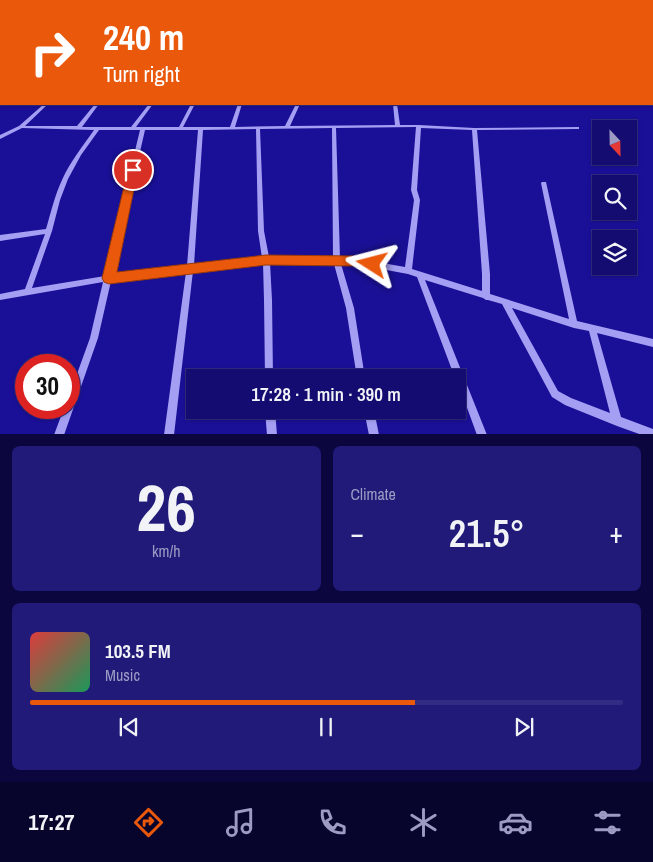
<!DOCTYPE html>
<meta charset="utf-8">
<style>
body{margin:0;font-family:"Archivo Narrow",sans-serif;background:#211a79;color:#f1f3f6;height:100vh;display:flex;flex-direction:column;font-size:19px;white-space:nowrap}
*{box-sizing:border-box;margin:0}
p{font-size:16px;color:#9d9bc3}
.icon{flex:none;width:28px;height:28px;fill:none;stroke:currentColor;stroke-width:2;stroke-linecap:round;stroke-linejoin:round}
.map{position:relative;height:434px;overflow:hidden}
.sheet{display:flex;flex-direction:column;gap:12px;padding:12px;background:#0b073e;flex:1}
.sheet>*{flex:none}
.banner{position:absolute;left:0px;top:0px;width:654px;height:105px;box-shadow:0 1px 4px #0004,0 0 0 1px #332c84;background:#ea580c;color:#fff;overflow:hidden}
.needle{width:32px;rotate:158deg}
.fabs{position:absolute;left:592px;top:120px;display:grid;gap:10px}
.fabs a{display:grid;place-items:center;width:45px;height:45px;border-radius:0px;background:#140c71;box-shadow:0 1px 4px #0004,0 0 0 1px #332c84;font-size:25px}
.speed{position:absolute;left:15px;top:354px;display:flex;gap:10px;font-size:25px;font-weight:700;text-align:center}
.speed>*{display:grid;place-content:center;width:65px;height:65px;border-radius:50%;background:#140c71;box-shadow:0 1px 4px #0004,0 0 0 1px #332c84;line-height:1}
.speed .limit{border:8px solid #d22;background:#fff;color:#111}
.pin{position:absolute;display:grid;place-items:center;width:42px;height:42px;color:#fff;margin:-21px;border:2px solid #fff;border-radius:50%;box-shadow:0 1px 5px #0007}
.me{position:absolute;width:55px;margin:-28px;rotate:279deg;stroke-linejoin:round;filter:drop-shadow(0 0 4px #0008)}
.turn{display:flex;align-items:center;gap:18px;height:105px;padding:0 20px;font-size:22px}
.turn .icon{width:65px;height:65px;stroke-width:2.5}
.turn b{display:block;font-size:35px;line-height:42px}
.big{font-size:38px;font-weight:600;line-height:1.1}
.sheet .tile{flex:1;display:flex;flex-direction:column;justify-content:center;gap:8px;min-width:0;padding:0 18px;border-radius:8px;background:#211a79}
.sheet .dial{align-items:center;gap:0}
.dial b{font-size:65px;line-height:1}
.song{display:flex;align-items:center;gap:15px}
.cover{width:60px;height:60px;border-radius:8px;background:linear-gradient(135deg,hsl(0 70% 55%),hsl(150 70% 35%))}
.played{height:5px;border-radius:2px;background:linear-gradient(90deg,#ea580c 65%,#332c84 65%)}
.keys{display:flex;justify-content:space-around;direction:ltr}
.heat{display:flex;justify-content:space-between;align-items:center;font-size:28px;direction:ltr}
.sheet .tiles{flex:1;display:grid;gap:12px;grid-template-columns:1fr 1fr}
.tile:last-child{grid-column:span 2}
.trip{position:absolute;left:186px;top:369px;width:280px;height:50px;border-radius:0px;background:#140c71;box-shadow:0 1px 4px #0004,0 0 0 1px #332c84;font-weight:600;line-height:50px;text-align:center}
.tab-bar{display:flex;height:80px;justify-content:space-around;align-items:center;background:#08052d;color:#9d9bc3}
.tab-bar .icon{width:35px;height:35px}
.tab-bar .active{color:#ea580c}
.tab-bar b{font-size:22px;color:#f1f3f6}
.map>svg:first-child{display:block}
</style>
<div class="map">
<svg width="653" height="435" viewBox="0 0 653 435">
<rect width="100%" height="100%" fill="#1a1097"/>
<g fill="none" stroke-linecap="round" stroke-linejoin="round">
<path stroke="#9691f8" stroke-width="1" d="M 556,0 L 558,1"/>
<path fill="#a59ff4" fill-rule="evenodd" d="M 0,0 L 2,0 L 0,2 Z
M 21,0 L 23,0 L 23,1 L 21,1 Z
M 155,0 L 157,0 L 157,1 L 155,1 Z
M 186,0 L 189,0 L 189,1 L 187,1 Z
M 218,0 L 221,0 L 221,1 L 219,1 Z
M 356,0 L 359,0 L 359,1 L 357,1 Z
M 652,15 L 653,15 L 653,17 L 652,17 Z
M 0,28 L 1,28 L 1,30 L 0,30 Z
M 0,53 L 1,53 L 1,55 L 0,55 Z
M 0,73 L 1,73 L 1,76 L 0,76 Z
M 0,87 L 1,87 L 1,89 L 0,89 Z
M 44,104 L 48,104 L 25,126 L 77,126 L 95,104 L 99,104 L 82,127 L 131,127 L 149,104 L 153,104 L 136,127 L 179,127 L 191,104 L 195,104 L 183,127 L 230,127 L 238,104 L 242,104 L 235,127 L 285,126 L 296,104 L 300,104 L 290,126 L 395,125 L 393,104 L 397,104 L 400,125 L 419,125 L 474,128 L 579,127 L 579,129 L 577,129 L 477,130 L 490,274 L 490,294 L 569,319 L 541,183 L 542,182 L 546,182 L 577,321 L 653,339 L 653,347 L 597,333 L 621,417 L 653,429 L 653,435 L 642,435 L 617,426 L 565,405 L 552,397 L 502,304 L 488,300 L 486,300 L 483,298 L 425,280 L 487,435 L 477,435 L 458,383 L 458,378 L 455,378 L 417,277 L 408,274 L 354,264 L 341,264 L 354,308 L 365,378 L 357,378 L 346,308 L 334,264 L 270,263 L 272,300 L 273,378 L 265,378 L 264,300 L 263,263 L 193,271 L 174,435 L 164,435 L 186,272 L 111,281 L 98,338 L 64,435 L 54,435 L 64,408 L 69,408 L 69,396 L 90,338 L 103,282 L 0,300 L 0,294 L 25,289 L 45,234 L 0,241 L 0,235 L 46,229 C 51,212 55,195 62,180 C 70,162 83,146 94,130 L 22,128 L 0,139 L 0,135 L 19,126 ZM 416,127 L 411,190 L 414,200 L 405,267 L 354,258 L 340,258 L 336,128 ZM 332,128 L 333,258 L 269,257 L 264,231 L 260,129 ZM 421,128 L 472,130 L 482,274 L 482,291 L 412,269 L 420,200 L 417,190 ZM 256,129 L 258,231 L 262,258 L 194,265 L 203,130 ZM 99,130 L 140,130 L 105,276 L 32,288 L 52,231 L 60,200 L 68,179 L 81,155 ZM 145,130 L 198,130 L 187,266 L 112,274 ZM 512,308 L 574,328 L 589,331 L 610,413 L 571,398 L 558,391 Z
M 265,410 L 275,410 L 277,435 L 267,435 Z
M 364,410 L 374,410 L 379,435 L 369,435 Z"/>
</g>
<path fill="#ea580c" stroke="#983908" d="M 133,166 L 138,170 L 117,272 L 266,255 L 354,256 L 377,261 L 379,264 L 377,268 L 372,270 L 354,266 L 266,265 L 109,284 L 104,282 L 102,278 L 128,170 Z"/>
</svg>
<div class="fabs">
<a><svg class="needle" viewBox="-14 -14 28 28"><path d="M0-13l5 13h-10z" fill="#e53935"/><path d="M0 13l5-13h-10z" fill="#9d9bc3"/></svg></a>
<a><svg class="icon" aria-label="search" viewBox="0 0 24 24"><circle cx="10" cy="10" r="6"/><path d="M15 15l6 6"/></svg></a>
<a><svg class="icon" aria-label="layers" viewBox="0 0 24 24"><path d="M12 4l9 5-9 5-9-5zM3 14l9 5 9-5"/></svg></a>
</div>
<div class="speed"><div class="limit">30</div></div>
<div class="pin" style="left:133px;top:170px;background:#d93025"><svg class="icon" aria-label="arrive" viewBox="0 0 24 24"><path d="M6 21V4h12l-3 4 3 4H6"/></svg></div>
<svg class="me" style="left:372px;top:264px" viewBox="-20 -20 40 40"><path d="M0-17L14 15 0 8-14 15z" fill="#ea580c" stroke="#fff" stroke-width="4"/></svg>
<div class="trip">17:28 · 1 min · 390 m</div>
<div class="banner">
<div class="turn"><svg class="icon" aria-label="right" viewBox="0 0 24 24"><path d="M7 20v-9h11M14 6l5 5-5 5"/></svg><div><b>240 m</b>Turn right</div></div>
</div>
</div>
<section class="sheet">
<div class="tiles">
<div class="tile dial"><b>26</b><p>km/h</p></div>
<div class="tile"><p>Climate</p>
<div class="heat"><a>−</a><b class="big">21.5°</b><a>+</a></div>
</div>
<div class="tile">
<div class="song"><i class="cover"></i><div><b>103.5 FM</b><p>Music</p></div></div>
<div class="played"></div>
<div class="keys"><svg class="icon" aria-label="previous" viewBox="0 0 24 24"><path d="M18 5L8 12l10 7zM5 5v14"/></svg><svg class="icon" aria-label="pause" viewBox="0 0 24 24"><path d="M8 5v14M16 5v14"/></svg><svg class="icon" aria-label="next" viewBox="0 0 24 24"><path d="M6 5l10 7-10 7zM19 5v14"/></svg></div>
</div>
</div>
</section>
<nav class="tab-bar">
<b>17:27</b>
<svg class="icon active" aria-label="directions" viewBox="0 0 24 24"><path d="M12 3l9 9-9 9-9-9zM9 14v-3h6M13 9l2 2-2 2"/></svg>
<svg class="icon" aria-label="music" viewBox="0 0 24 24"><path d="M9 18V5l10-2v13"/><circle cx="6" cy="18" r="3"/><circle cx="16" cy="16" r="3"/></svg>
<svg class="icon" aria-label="phone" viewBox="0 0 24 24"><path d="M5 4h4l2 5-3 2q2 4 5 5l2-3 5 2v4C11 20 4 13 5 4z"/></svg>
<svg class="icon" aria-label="climate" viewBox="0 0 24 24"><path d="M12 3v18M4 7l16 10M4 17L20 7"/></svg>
<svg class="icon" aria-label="car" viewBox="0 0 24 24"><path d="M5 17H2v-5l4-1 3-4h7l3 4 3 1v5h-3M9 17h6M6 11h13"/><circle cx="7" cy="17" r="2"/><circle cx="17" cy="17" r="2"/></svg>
<svg class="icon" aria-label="filters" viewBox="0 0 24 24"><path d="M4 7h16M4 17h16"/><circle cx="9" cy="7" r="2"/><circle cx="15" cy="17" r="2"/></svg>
</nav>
